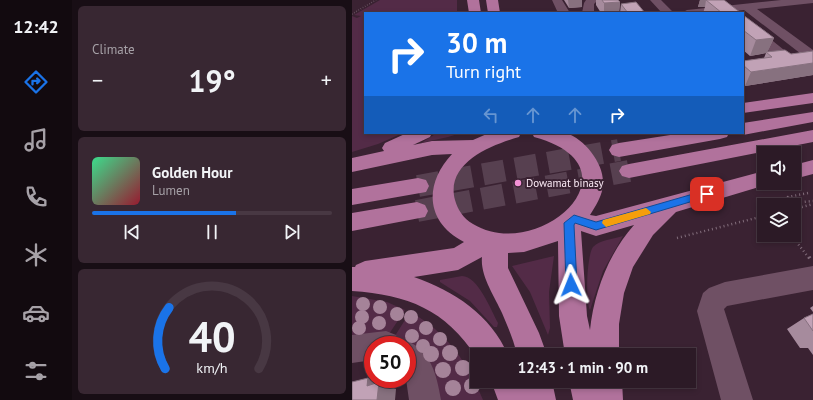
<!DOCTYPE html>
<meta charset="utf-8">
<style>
body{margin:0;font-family:"PT Sans",sans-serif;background:#382732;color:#f1f3f6;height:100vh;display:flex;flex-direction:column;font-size:15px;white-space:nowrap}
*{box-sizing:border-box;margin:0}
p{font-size:13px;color:#a6a1a7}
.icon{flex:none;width:22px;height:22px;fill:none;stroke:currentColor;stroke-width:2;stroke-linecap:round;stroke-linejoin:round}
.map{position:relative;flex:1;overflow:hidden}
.drawer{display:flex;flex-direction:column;gap:6px;padding:6px;background:#180e15;width:280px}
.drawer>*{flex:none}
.guide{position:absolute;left:12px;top:12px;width:380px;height:122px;border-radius:0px;box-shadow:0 2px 6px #0003,0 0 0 1px #483843;background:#1a73e8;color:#fff;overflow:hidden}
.tools{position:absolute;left:405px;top:146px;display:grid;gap:8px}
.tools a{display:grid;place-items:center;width:44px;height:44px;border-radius:0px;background:#2c1a26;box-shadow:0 2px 6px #0003,0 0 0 1px #483843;font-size:20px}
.speed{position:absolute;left:12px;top:336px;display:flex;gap:8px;font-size:20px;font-weight:700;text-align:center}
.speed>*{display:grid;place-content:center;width:52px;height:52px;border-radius:50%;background:#2c1a26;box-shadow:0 2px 6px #0003,0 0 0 1px #483843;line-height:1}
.speed .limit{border:6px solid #d22;background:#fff;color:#111}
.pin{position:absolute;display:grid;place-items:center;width:34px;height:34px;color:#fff;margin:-17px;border-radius:8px;box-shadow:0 2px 6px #0006}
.me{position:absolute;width:44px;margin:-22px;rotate:358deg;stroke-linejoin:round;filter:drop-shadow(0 0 3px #0008)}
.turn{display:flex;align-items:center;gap:14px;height:84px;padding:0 16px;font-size:18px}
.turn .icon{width:52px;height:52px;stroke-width:2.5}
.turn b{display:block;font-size:28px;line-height:34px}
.lanes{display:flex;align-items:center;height:38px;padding:0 16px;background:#0003;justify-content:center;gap:20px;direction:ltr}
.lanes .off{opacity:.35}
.big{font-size:30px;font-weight:600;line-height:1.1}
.drawer .widget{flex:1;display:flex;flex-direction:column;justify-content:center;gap:6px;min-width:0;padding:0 14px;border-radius:6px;background:#382732}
.drawer .dial{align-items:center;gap:0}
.dial svg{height:104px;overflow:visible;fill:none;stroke:#483843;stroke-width:7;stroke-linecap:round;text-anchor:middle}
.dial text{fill:#f1f3f6;stroke:none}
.song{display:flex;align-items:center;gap:12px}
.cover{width:48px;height:48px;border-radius:6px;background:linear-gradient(135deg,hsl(150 70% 55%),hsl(350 70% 35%))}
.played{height:4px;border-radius:2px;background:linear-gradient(90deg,#1a73e8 60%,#483843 60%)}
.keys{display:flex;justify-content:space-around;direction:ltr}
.heat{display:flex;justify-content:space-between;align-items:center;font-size:22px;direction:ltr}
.trip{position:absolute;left:118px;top:348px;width:226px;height:40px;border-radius:0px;background:#2c1a26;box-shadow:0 2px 6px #0003,0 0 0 1px #483843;font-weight:600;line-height:40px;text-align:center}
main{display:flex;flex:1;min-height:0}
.tab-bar{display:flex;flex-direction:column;width:72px;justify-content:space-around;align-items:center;background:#120a0f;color:#a6a1a7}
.tab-bar .icon{width:28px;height:28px}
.tab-bar .on{color:#1a73e8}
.tab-bar b{font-size:18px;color:#f1f3f6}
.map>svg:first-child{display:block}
</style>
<main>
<nav class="tab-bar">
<b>12:42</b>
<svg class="icon on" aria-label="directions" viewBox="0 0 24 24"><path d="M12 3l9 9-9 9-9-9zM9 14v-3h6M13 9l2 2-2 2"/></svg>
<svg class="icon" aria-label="music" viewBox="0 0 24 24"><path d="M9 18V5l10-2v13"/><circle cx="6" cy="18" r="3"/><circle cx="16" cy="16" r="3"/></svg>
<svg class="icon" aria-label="phone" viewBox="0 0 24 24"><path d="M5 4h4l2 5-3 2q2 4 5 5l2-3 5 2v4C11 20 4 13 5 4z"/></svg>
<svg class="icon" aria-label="climate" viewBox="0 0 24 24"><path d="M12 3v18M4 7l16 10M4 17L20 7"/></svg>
<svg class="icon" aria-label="car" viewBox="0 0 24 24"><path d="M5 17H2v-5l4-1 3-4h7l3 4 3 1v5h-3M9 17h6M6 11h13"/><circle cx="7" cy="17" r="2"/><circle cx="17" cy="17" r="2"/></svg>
<svg class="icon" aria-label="filters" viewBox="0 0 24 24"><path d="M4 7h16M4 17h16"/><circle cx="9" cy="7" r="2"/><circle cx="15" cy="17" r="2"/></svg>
</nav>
<section class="drawer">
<div class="widget"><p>Climate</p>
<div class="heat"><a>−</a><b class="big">19°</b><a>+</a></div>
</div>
<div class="widget">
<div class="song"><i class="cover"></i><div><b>Golden Hour</b><p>Lumen</p></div></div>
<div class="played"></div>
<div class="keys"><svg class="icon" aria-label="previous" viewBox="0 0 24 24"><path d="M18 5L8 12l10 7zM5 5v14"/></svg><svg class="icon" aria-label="pause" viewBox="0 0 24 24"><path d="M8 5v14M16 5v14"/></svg><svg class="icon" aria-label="next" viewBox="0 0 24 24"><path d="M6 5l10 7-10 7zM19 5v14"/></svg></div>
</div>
<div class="widget dial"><svg viewBox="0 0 100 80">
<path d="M14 69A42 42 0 1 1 86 69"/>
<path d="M14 69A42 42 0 0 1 17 22" stroke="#1a73e8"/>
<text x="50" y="56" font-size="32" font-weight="700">40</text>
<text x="50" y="72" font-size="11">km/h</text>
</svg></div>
</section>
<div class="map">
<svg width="461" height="400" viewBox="0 0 461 400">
<rect width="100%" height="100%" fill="#3a2232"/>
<path fill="#532b47" d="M 28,0 L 105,0 L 105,13 L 13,13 L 13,133 L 51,133 L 26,144 L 0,152 L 0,16 L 5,18 L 9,16 L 2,15 Z
M 85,133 L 109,133 L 96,137 L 69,143 Z
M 271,236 L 251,271 L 238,310 C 233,300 235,255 241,247 C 247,240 262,239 271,236 Z
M 202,256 L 197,292 L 198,328 L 196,335 L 178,292 L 160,266 Z
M 110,276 C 126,276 139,310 146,323 L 145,327 L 142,327 L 118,301 L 88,282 L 88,280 Z
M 0,296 L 35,302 L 53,310 L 35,337 L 0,341 Z
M 58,312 C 94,331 116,363 131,400 L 83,400 L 62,348 L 41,339 Z"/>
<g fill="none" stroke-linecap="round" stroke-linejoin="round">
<path stroke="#574050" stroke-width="22" stroke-dasharray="22 11" stroke-linecap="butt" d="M 66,186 L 267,150
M 65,211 L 277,171"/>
<path stroke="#816c7a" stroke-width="1.5" stroke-dasharray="0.5 2" stroke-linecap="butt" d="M 0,14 L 24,0"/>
<path stroke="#816c7a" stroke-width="2.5" stroke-dasharray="1 3" stroke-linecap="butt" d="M 456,193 L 436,197 L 441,203 L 461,201
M 442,209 L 461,204
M 439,235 L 457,258
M 325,238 L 412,216"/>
<path stroke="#816c7a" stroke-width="3.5" stroke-dasharray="1.5 4" stroke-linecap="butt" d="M 457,257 L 459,260"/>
<path fill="#6f5064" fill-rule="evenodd" d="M 200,0 L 210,0 L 218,13 L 206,13 Z
M 234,0 L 246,0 L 242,4 L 242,13 L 230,13 L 232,3 Z
M 298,0 L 309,0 L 322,13 L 310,13 Z
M 429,0 L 461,0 L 461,3 L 405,9 L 461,50 L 461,57 L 453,57 L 392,10 L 368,13 L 329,13 L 335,10 Z
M 391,19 L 395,20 L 437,54 L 439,57 L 437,60 L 427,60 L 391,29 Z
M 461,266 L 461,290 L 375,306 L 372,309 L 401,400 L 369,400 L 345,311 L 351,293 L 357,288 L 373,282 Z
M 34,331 L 44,335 L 48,344 L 55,341 C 79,350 85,376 89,400 L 57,400 L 54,379 L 55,345 L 21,345 L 21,360 L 0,363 L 0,335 Z"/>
<path fill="#b1729c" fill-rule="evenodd" d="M 115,0 L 127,0 L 129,13 L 117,13 Z
M 134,0 L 146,0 L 148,13 L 136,13 Z
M 461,93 L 461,103 L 391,113 L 391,103 Z
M 461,112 L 461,122 L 391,135 L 384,133 L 391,133 L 391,123 Z
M 461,130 L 461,142 L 277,178 L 270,176 L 267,171 L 270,166 L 277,164 Z
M 55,133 L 80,133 L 78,137 L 61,145 L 80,141 L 121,140 L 137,133 L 169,133 L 167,137 C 139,145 93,163 103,200 C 106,210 111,218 121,224 C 187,264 293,167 182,137 L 180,133 C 190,133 204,131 214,133 C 233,139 252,164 251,183 C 251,195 244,205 238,215 L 244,216 L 412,171 L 412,183 L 420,183 L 324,212 L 301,235 L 281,267 L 272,293 L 267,324 L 267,355 L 213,355 L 207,316 L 206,241 L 172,252 L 156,253 L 156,268 L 187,333 L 195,355 L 165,355 C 162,341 156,327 150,313 C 143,297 128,276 130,257 L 106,270 L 62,277 C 102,291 139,315 156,355 L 125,355 L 125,358 C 93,309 56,295 0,291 L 0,267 L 3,267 L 4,265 L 13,261 L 102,248 L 112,242 C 73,222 72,184 100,154 L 80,155 L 0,172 L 0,158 L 32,151 L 30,148 L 33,143 ZM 282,225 C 257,253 242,292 238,330 L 235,316 L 229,231 L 244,236 Z
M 331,133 L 377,133 L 375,137 L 368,139 L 267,157 L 260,155 L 257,150 L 260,145 L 267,143 Z
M 461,160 L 461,174 L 442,179 L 442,165 Z
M 66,178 L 74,180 L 77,186 L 74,192 L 0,205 L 0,189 Z
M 65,202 L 73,205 L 76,211 L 73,217 L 0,231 L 0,213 Z
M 139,381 L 200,381 L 204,400 L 146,400 Z
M 217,381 L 270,381 L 271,400 L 221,400 Z"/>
</g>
<g fill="#a58399">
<circle cx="11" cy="304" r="7"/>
<circle cx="28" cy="307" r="7"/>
<circle cx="45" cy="314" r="7"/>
<circle cx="10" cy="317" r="7"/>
<circle cx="59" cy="317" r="7"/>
<circle cx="27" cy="323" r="7"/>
<circle cx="7" cy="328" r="7"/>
<circle cx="74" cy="328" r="7"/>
<circle cx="60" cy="336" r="7"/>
<circle cx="88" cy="339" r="7"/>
<circle cx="71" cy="346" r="7"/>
<circle cx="98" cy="353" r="8"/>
<circle cx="79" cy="354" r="8"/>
<circle cx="111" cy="368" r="8"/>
<circle cx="91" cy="370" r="8"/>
<circle cx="120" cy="386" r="8"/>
<circle cx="101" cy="388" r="8"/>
</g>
<path fill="#a68b9d" d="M 212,0 L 230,0 L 230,7 L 217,8 Z
M 244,0 L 266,0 L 268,2 L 267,13 L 249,13 L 244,5 Z
M 348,0 L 372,0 L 389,13 L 351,13 L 353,7 L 346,7 Z
M 269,4 L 293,13 L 268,13 Z
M 391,15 L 422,38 L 415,52 L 439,54 L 461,51 L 461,75 L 393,86 L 391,84 L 391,61 L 412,58 L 414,53 L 398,56 L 391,50 Z
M 461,306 L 461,312 L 458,308 Z
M 461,314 L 461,355 L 456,348 L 448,348 L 435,329 L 452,318 Z"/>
<path fill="#87717f" d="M 216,0 L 230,0 L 230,7 L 217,8 Z
M 348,0 L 359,0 L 354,0 L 353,7 L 346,7 Z
M 268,2 L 267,13 L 252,13 L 252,3 Z
M 422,38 L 415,53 L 414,52 L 414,53 L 398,56 L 404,40 Z
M 461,63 L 461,75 L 393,86 L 399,72 Z
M 16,378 L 44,389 L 43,400 L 25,400 L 15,386 Z"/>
<path fill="#c1a2b6" stroke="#87717f" d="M 250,0 L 266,0 L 268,2 L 252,3 Z
M 354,0 L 372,0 L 389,13 L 370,13 Z
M 284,2 L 293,13 L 276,13 L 269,4 Z
M 391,15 L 422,38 L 404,40 L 391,30 Z
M 433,50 L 439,54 L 461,51 L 461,63 L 399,72 L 391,65 L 391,61 L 420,57 L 414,52 Z
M 461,314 L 461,331 L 452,318 Z
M 16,378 L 15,386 L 27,382 L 25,400 L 0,400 L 0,382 Z"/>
<path fill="#1a73e8" stroke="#114b97" d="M 355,190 L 360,194 L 358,196 L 244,230 L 223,223 L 222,225 L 225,285 L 223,289 L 219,290 L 215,289 L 214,285 L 212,223 L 222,215 L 244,222 Z"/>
<path fill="#f59e0b" d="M 294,208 L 299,212 L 298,214 L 254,227 L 250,223 L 251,220 Z"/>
<circle fill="#f391d5" stroke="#3a2232" stroke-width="1.5" cx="166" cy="183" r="4"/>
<g text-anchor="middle" stroke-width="4" stroke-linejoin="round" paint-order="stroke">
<g font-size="11" fill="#fdecf7" stroke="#3a2232" text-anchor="start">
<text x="174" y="187">Dowamat binasy</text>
</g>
</g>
</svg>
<div class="tools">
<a><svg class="icon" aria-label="sound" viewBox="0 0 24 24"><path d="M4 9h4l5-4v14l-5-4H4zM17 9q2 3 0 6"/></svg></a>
<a><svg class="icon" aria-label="layers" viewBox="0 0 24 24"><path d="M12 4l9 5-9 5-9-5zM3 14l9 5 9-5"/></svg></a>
</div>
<div class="speed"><div class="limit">50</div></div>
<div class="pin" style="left:355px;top:194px;background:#d93025"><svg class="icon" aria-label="arrive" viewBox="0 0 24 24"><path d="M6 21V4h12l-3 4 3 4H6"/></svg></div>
<svg class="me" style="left:219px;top:285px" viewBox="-20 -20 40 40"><path d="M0-17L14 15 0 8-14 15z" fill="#1a73e8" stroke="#fff" stroke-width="4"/></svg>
<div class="trip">12:43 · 1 min · 90 m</div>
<div class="guide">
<div class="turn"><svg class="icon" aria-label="right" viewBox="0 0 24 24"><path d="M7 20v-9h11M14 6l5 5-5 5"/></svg><div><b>30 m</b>Turn right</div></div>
<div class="lanes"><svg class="icon off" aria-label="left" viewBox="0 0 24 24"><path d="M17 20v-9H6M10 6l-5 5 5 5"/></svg><svg class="icon off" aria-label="ahead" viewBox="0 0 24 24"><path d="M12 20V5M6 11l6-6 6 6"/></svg><svg class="icon off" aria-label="ahead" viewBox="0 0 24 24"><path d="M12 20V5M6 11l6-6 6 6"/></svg><svg class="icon" aria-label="right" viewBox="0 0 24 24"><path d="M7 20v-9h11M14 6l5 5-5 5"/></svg></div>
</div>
</div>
</main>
